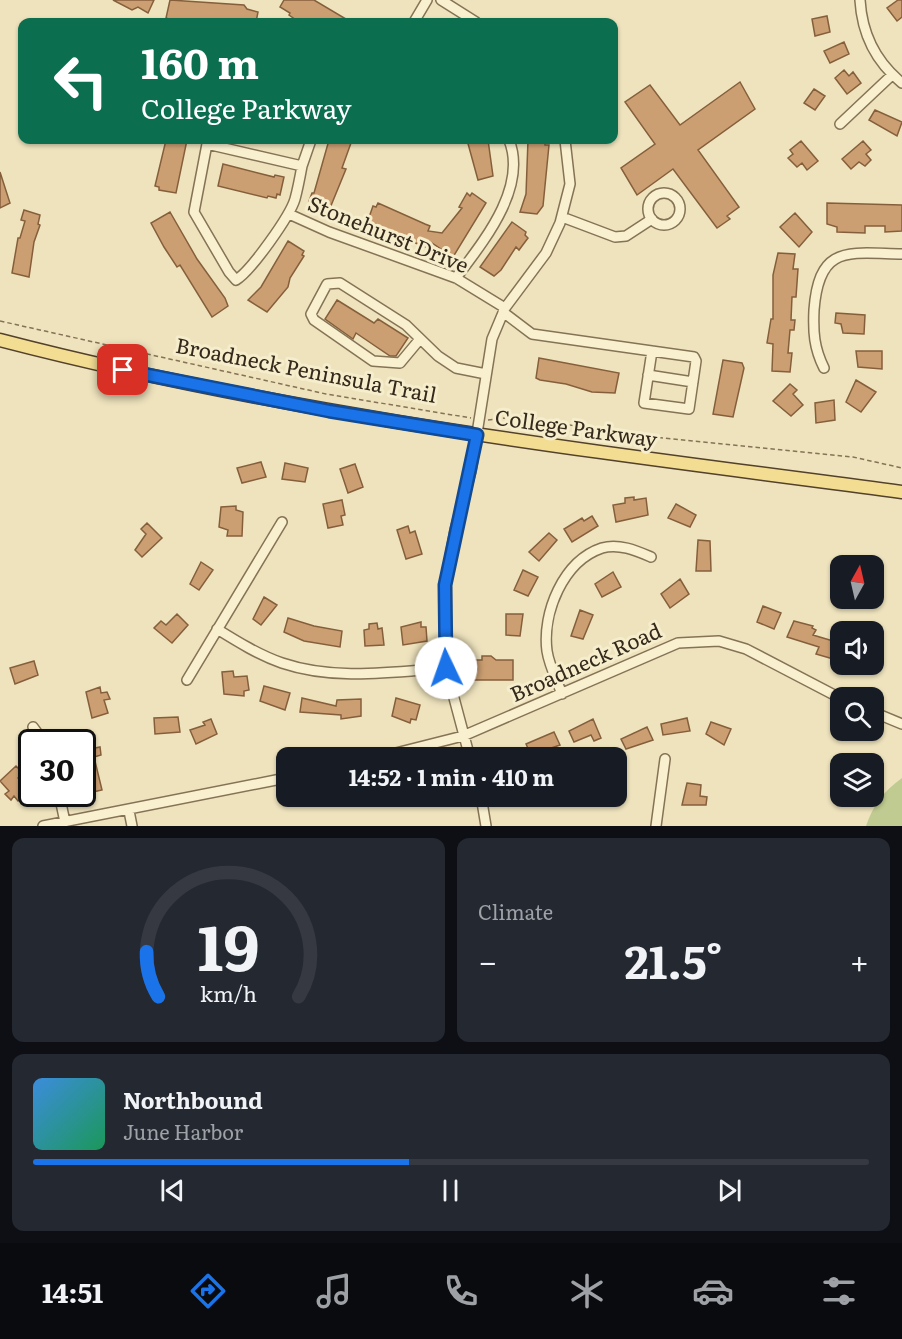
<!DOCTYPE html>
<meta charset="utf-8">
<style>
body{margin:0;font-family:Literata,serif;background:#242831;color:#f1f3f6;height:100vh;display:flex;flex-direction:column;font-size:22px;white-space:nowrap}
*{box-sizing:border-box;margin:0}
p{font-size:20px;color:#9ea1a6}
.icon{flex:none;width:33px;height:33px;fill:none;stroke:currentColor;stroke-width:2;stroke-linecap:round;stroke-linejoin:round}
.map{position:relative;height:826px;overflow:hidden}
.panel{display:flex;flex-direction:column;gap:12px;padding:12px;background:#0d0f14;flex:1}
.panel>*{flex:none}
.top-card{position:absolute;left:18px;top:18px;width:600px;height:126px;border-radius:12px;box-shadow:0 2px 4px #0004;background:#0b6e4f;color:#fff;overflow:hidden}
.needle{width:39px;rotate:8deg}
.controls{position:absolute;left:830px;top:555px;display:grid;gap:12px}
.controls a{display:grid;place-items:center;width:54px;height:54px;border-radius:12px;background:#171b24;box-shadow:0 2px 4px #0004;font-size:30px}
.speed{position:absolute;left:18px;top:729px;display:flex;gap:12px;font-size:30px;font-weight:700;text-align:center}
.speed>*{display:grid;place-content:center;width:78px;height:78px;border-radius:50%;background:#171b24;box-shadow:0 2px 4px #0004;line-height:1}
.speed .limit{border:3px solid #111;border-radius:9px;background:#fff;color:#111}
.pin{position:absolute;display:grid;place-items:center;width:51px;height:51px;color:#fff;margin:-26px;border-radius:12px;box-shadow:0 3px 9px #0006}
.me{position:absolute;width:66px;margin:-33px;rotate:357deg;stroke-linejoin:round;filter:drop-shadow(0 0 4px #0008)}
.turn{display:flex;align-items:center;gap:21px;height:126px;padding:0 24px;font-size:27px}
.turn .icon{width:78px;height:78px;stroke-width:2.5}
.turn b{display:block;font-size:42px;line-height:51px}
.big{font-size:45px;font-weight:700;line-height:1.1}
.panel .card{flex:1;display:flex;flex-direction:column;justify-content:center;gap:9px;min-width:0;padding:0 21px;border-radius:12px;background:#242831}
.panel .dial{align-items:center;gap:0}
.dial svg{height:156px;overflow:visible;fill:none;stroke:#363941;stroke-width:7;stroke-linecap:round;text-anchor:middle}
.dial text{fill:#f1f3f6;stroke:none}
.song{display:flex;align-items:center;gap:18px}
.cover{width:72px;height:72px;border-radius:9px;background:linear-gradient(135deg,hsl(210 70% 55%),hsl(150 70% 35%))}
.played{height:6px;border-radius:3px;background:linear-gradient(90deg,#1a73e8 45%,#363941 45%)}
.keys{display:flex;justify-content:space-around;direction:ltr}
.heat{display:flex;justify-content:space-between;align-items:center;font-size:33px;direction:ltr}
.panel .tiles{flex:1;display:grid;gap:12px;grid-template-columns:1fr 1fr}
.card:last-child{grid-column:span 2}
.trip{position:absolute;left:276px;top:747px;width:351px;height:60px;border-radius:12px;background:#171b24;box-shadow:0 2px 4px #0004;font-weight:700;line-height:60px;text-align:center}
.tab-bar{display:flex;height:96px;justify-content:space-around;align-items:center;background:#090b0e;color:#9ea1a6}
.tab-bar .icon{width:42px;height:42px}
.tab-bar .active{color:#1a73e8}
.tab-bar b{font-size:27px;color:#f1f3f6}
.map>svg:first-child{display:block}
</style>
<div class="map">
<svg width="902" height="826" viewBox="0 0 902 826">
<rect width="100%" height="100%" fill="#eee3bd"/>
<path fill="#c0cb91" d="M 902,778 L 902,826 L 866,826 C 873,805 884,791 902,778 Z"/>
<path fill="#cc9f72" stroke="#855f3c" stroke-width="1.5" d="M 113,0 L 154,0 L 148,13 L 138,7 L 132,10 Z
M 170,0 L 244,5 L 247,9 L 258,12 L 256,22 L 177,22 L 166,18 Z
M 284,0 L 314,0 L 351,22 L 299,22 L 289,15 L 290,13 L 280,7 Z
M 898,0 L 902,0 L 902,17 L 897,21 L 887,8 Z
M 827,16 L 830,32 L 815,36 L 812,19 Z
M 844,42 L 849,54 L 830,63 L 824,51 Z
M 844,70 L 849,76 L 853,72 L 861,83 L 847,94 L 835,78 Z
M 740,82 L 755,109 L 698,150 L 739,207 L 727,216 L 730,219 L 717,228 L 673,169 L 637,195 L 621,168 L 655,144 L 625,102 L 650,85 L 680,125 Z
M 814,89 L 825,96 L 815,110 L 804,103 Z
M 875,110 L 902,122 L 897,136 L 869,120 Z
M 166,140 L 187,140 L 176,193 L 159,190 L 159,187 L 155,186 Z
M 329,140 L 348,140 L 351,143 L 342,168 L 346,169 L 330,208 L 309,201 L 312,193 L 314,193 Z
M 467,140 L 488,140 L 493,176 L 478,180 Z
M 528,140 L 545,142 L 545,145 L 549,145 L 543,206 L 537,214 L 520,212 L 526,194 Z
M 801,141 L 818,161 L 807,170 L 802,163 L 797,167 L 788,158 L 793,154 L 790,150 Z
M 863,141 L 871,150 L 866,154 L 871,160 L 865,166 L 859,162 L 851,169 L 842,159 Z
M 223,164 L 274,177 L 275,175 L 284,177 L 280,195 L 277,194 L 276,198 L 268,196 L 267,198 L 218,186 Z
M 0,172 L 10,203 L 0,208 Z
M 467,193 L 470,196 L 472,193 L 486,203 L 453,257 L 429,241 L 426,247 L 384,231 L 375,227 L 376,224 L 367,223 L 373,206 L 376,207 L 378,203 L 425,224 L 430,226 L 428,231 L 442,233 L 462,208 L 459,207 Z
M 827,203 L 902,205 L 902,231 L 885,232 L 885,226 L 865,226 L 865,233 L 837,232 L 837,227 L 827,224 Z
M 24,210 L 40,215 L 38,224 L 40,225 L 34,242 L 29,277 L 12,273 L 18,238 L 20,238 L 25,221 L 21,220 Z
M 170,212 L 197,259 L 225,298 L 228,306 L 212,317 L 180,265 L 177,267 L 164,247 L 151,223 Z
M 795,213 L 812,232 L 799,247 L 780,227 Z
M 512,222 L 526,232 L 525,235 L 528,238 L 519,250 L 516,247 L 501,270 L 494,276 L 480,267 Z
M 288,241 L 304,251 L 302,255 L 304,256 L 290,278 L 288,287 L 267,312 L 248,300 L 261,287 Z
M 778,253 L 795,254 L 793,269 L 798,269 L 796,297 L 792,297 L 791,320 L 795,320 L 794,330 L 790,330 L 788,353 L 792,353 L 790,372 L 772,371 L 773,344 L 767,343 L 771,319 L 773,319 L 773,275 Z
M 337,300 L 374,323 L 378,319 L 408,338 L 396,356 L 390,356 L 356,333 L 353,339 L 325,319 Z
M 836,313 L 865,315 L 864,334 L 843,333 L 841,324 L 835,323 Z
M 856,351 L 882,351 L 882,369 L 858,367 Z
M 539,358 L 619,373 L 615,393 L 592,392 L 566,384 L 540,380 L 536,378 Z
M 723,360 L 742,363 L 744,368 L 733,417 L 713,414 Z
M 856,380 L 876,392 L 861,412 L 846,402 Z
M 790,384 L 797,390 L 793,394 L 803,405 L 791,416 L 773,401 Z
M 834,400 L 835,420 L 816,423 L 815,403 Z
M 261,462 L 266,477 L 242,483 L 237,468 Z
M 285,463 L 308,468 L 305,482 L 282,479 Z
M 355,464 L 363,487 L 348,493 L 340,469 Z
M 634,497 L 634,500 L 646,498 L 648,515 L 616,522 L 613,505 L 625,503 L 625,498 Z
M 342,500 L 345,515 L 341,516 L 343,525 L 328,528 L 323,504 Z
M 676,504 L 696,515 L 690,527 L 668,518 Z
M 236,506 L 236,510 L 243,512 L 242,536 L 227,536 L 228,530 L 219,527 L 221,507 Z
M 592,516 L 598,526 L 572,542 L 564,529 L 582,518 L 584,521 Z
M 147,523 L 162,538 L 142,557 L 135,550 L 146,534 L 141,529 Z
M 408,526 L 410,533 L 415,531 L 422,554 L 406,559 L 397,530 Z
M 549,533 L 557,540 L 539,561 L 529,552 Z
M 698,540 L 710,541 L 711,571 L 696,571 Z
M 201,562 L 213,570 L 199,590 L 190,584 Z
M 523,570 L 538,577 L 528,596 L 514,590 Z
M 613,572 L 621,587 L 602,597 L 595,584 Z
M 680,579 L 689,594 L 670,608 L 661,594 Z
M 264,597 L 277,605 L 261,625 L 253,619 Z
M 763,606 L 781,613 L 774,629 L 757,622 Z
M 580,610 L 593,615 L 583,639 L 571,636 Z
M 177,614 L 188,625 L 172,643 L 154,628 L 161,621 L 166,625 Z
M 506,614 L 523,614 L 520,636 L 506,635 Z
M 288,618 L 314,626 L 342,631 L 340,647 L 304,641 L 284,632 Z
M 794,621 L 813,626 L 812,628 L 816,630 L 813,635 L 840,643 L 840,661 L 816,654 L 819,647 L 787,637 Z
M 421,622 L 421,627 L 426,627 L 427,641 L 403,645 L 401,627 Z
M 377,623 L 378,629 L 382,628 L 384,645 L 365,646 L 364,630 L 369,629 L 369,624 Z
M 482,656 L 491,656 L 496,660 L 513,660 L 513,680 L 472,680 L 472,660 L 482,660 Z
M 34,661 L 38,675 L 15,684 L 10,668 Z
M 233,671 L 234,677 L 247,676 L 249,690 L 244,691 L 244,696 L 224,694 L 222,672 Z
M 264,686 L 290,693 L 285,710 L 260,701 Z
M 100,687 L 101,693 L 107,692 L 110,699 L 104,700 L 108,713 L 92,718 L 86,692 Z
M 302,698 L 336,706 L 337,700 L 361,699 L 361,716 L 341,719 L 341,715 L 300,712 Z
M 396,698 L 420,705 L 416,720 L 411,719 L 410,723 L 392,716 Z
M 178,717 L 180,732 L 155,734 L 154,718 Z
M 687,718 L 690,731 L 663,735 L 661,724 Z
M 211,719 L 217,734 L 196,744 L 190,730 L 205,725 L 203,722 Z
M 593,719 L 601,738 L 594,741 L 591,735 L 574,742 L 569,731 Z
M 711,722 L 731,729 L 724,745 L 706,734 Z
M 647,727 L 653,740 L 626,749 L 621,739 Z
M 554,732 L 560,745 L 531,755 L 526,744 Z
M 92,733 L 95,748 L 100,747 L 101,755 L 94,757 L 102,790 L 88,793 L 85,780 L 82,780 L 82,742 L 64,742 L 64,739 Z
M 16,766 L 23,773 L 18,778 L 30,790 L 18,801 L 14,796 L 11,800 L 5,794 L 9,791 L 0,781 Z
M 687,783 L 701,785 L 700,796 L 707,797 L 706,805 L 682,805 Z"/>
<g fill="none" stroke-linecap="round" stroke-linejoin="round">
<g stroke="#857356" stroke-width="12">
<path id="minor" d="M 441,0 L 476,22
M 860,0 C 862,34 876,62 902,83
M 414,22 L 427,0
M 840,124 L 892,75
M 207,144 L 302,166 C 300,177 298,188 295,199 C 290,216 251,271 236,280 L 229,272 L 194,212 Z
M 302,166 L 311,140
M648 209a16 16 0 1 1 32 0a16 16 0 1 1-32 0Z
M 289,214 L 329,232 L 456,278 L 505,308
M 562,217 L 615,237 L 626,236 L 652,219
M 456,278 C 483,242 528,188 509,140
M 503,312 L 532,334 L 694,357 L 696,361 L 689,409 L 644,403 L 652,351
M 420,339 L 400,363 L 373,361 L 314,320 L 311,314 L 327,284 L 340,283 L 406,325 L 438,356 L 456,368 L 486,374
M 824,368 C 814,348 813,332 814,310 C 819,244 848,253 902,254
M 648,375 L 693,382
M 217,629 C 238,642 259,655 282,663 C 335,681 392,672 446,668
M 187,680 L 282,522
M 562,694 C 557,681 549,665 547,651 C 542,613 563,561 602,548 C 619,543 637,551 651,557
M 873,712 L 902,724
M 33,727 L 44,742
M 376,758 L 463,736 L 678,643 L 719,641 L 746,649 L 840,698
M 470,758 L 446,668 L 445,585 L 455,530 L 471,471 L 492,339 L 505,308 L 546,253 L 560,223 L 570,184 L 565,140
M 59,794 L 65,822
M 481,796 L 486,826
M 129,811 L 132,826
M 43,826 L 286,778
M 656,826 L 665,759"/>
</g>
<g stroke="#53412b" stroke-width="15">
<path id="major" d="M 0,340 C 296,417 600,452 902,492"/>
</g>
<path stroke="#857356" stroke-width="1.5" stroke-dasharray="4.5 3" stroke-linecap="butt" d="M 0,321 L 326,394 L 471,418
M 488,420 L 522,416 L 613,433 L 853,457 L 902,468"/>
<use href="#minor" stroke="#f9f0d0" stroke-width="9"/>
<use href="#major" stroke="#f3dd93" stroke-width="12"/>
</g>
<g fill="none" stroke-linecap="round" stroke-linejoin="round">
<g stroke="#114b97" stroke-width="15">
<path id="route" d="M 123,370 L 329,411 L 477,435 L 445,585 L 446,668"/>
</g>
<use href="#route" stroke="#1a73e8" stroke-width="10"/>
</g>
<g text-anchor="middle" stroke-width="6" stroke-linejoin="round" paint-order="stroke">
<g font-size="21" fill="#34291b" stroke="#f5edcc">
<text transform="translate(388 235) rotate(22)" y="7">Stonehurst Drive</text>
<text transform="translate(306 371) rotate(11)" y="7">Broadneck Peninsula Trail</text>
<text transform="translate(576 429) rotate(8)" y="7">College Parkway</text>
<text transform="translate(586 663) rotate(-24)" y="7">Broadneck Road</text>
</g>
</g>
</svg>
<div class="controls">
<a><svg class="needle" viewBox="-14 -14 28 28"><path d="M0-13l5 13h-10z" fill="#e53935"/><path d="M0 13l5-13h-10z" fill="#9ea1a6"/></svg></a>
<a><svg class="icon" aria-label="sound" viewBox="0 0 24 24"><path d="M4 9h4l5-4v14l-5-4H4zM17 9q2 3 0 6"/></svg></a>
<a><svg class="icon" aria-label="search" viewBox="0 0 24 24"><circle cx="10" cy="10" r="6"/><path d="M15 15l6 6"/></svg></a>
<a><svg class="icon" aria-label="layers" viewBox="0 0 24 24"><path d="M12 4l9 5-9 5-9-5zM3 14l9 5 9-5"/></svg></a>
</div>
<div class="speed"><div class="limit">30</div></div>
<div class="pin" style="left:123px;top:370px;background:#d93025"><svg class="icon" aria-label="arrive" viewBox="0 0 24 24"><path d="M6 21V4h12l-3 4 3 4H6"/></svg></div>
<svg class="me" style="left:446px;top:668px" viewBox="-20 -20 40 40"><circle r="19" fill="#fff"/><path d="M0-13L10 11 0 6-10 11z" fill="#1a73e8"/></svg>
<div class="trip">14:52 · 1 min · 410 m</div>
<div class="top-card">
<div class="turn"><svg class="icon" aria-label="left" viewBox="0 0 24 24"><path d="M17 20v-9H6M10 6l-5 5 5 5"/></svg><div><b>160 m</b>College Parkway</div></div>
</div>
</div>
<section class="panel">
<div class="tiles">
<div class="card dial"><svg viewBox="0 0 100 80">
<path d="M14 69A42 42 0 1 1 86 69"/>
<path d="M14 69A42 42 0 0 1 8 46" stroke="#1a73e8"/>
<text x="50" y="56" font-size="32" font-weight="700">19</text>
<text x="50" y="72" font-size="11">km/h</text>
</svg></div>
<div class="card"><p>Climate</p>
<div class="heat"><a>−</a><b class="big">21.5°</b><a>+</a></div>
</div>
<div class="card">
<div class="song"><i class="cover"></i><div><b>Northbound</b><p>June Harbor</p></div></div>
<div class="played"></div>
<div class="keys"><svg class="icon" aria-label="previous" viewBox="0 0 24 24"><path d="M18 5L8 12l10 7zM5 5v14"/></svg><svg class="icon" aria-label="pause" viewBox="0 0 24 24"><path d="M8 5v14M16 5v14"/></svg><svg class="icon" aria-label="next" viewBox="0 0 24 24"><path d="M6 5l10 7-10 7zM19 5v14"/></svg></div>
</div>
</div>
</section>
<nav class="tab-bar">
<b>14:51</b>
<svg class="icon active" aria-label="directions" viewBox="0 0 24 24"><path d="M12 3l9 9-9 9-9-9zM9 14v-3h6M13 9l2 2-2 2"/></svg>
<svg class="icon" aria-label="music" viewBox="0 0 24 24"><path d="M9 18V5l10-2v13"/><circle cx="6" cy="18" r="3"/><circle cx="16" cy="16" r="3"/></svg>
<svg class="icon" aria-label="phone" viewBox="0 0 24 24"><path d="M5 4h4l2 5-3 2q2 4 5 5l2-3 5 2v4C11 20 4 13 5 4z"/></svg>
<svg class="icon" aria-label="climate" viewBox="0 0 24 24"><path d="M12 3v18M4 7l16 10M4 17L20 7"/></svg>
<svg class="icon" aria-label="car" viewBox="0 0 24 24"><path d="M5 17H2v-5l4-1 3-4h7l3 4 3 1v5h-3M9 17h6M6 11h13"/><circle cx="7" cy="17" r="2"/><circle cx="17" cy="17" r="2"/></svg>
<svg class="icon" aria-label="filters" viewBox="0 0 24 24"><path d="M4 7h16M4 17h16"/><circle cx="9" cy="7" r="2"/><circle cx="15" cy="17" r="2"/></svg>
</nav>
